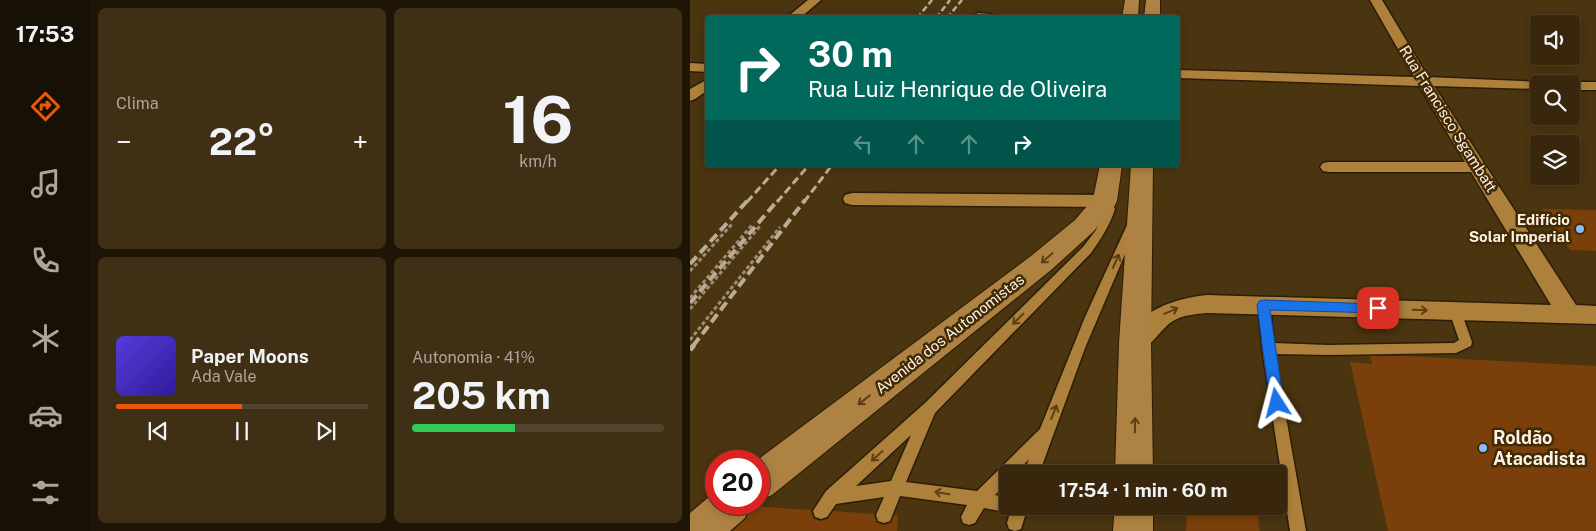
<!DOCTYPE html>
<html lang="pt">
<meta charset="utf-8">
<style>
body{margin:0;font-family:"Public Sans",sans-serif;background:#3f2f15;color:#f1f3f6;height:100vh;display:flex;flex-direction:column;font-size:19px;white-space:nowrap}
*{box-sizing:border-box;margin:0}
p{font-size:16px;color:#aba59d}
.icon{flex:none;width:28px;height:28px;fill:none;stroke:currentColor;stroke-width:2;stroke-linecap:round;stroke-linejoin:round}
.map{position:relative;flex:1;overflow:hidden}
.drawer{display:flex;flex-direction:column;gap:8px;padding:8px;background:#1f1507;width:600px}
.drawer>*{flex:none}
.banner{position:absolute;left:15px;top:15px;width:475px;height:152px;border-radius:5px;box-shadow:0 2px 8px #0003,0 0 0 1px #52442d;background:#00695c;color:#fff;overflow:hidden}
.tools{position:absolute;left:840px;top:15px;display:grid;gap:10px}
.tools a{display:grid;place-items:center;width:50px;height:50px;border-radius:5px;background:#38270c;box-shadow:0 2px 8px #0003,0 0 0 1px #52442d;font-size:25px}
.speed{position:absolute;left:15px;top:450px;display:flex;gap:10px;font-size:25px;font-weight:700;text-align:center}
.speed>*{display:grid;place-content:center;width:65px;height:65px;border-radius:50%;background:#38270c;box-shadow:0 2px 8px #0003,0 0 0 1px #52442d;line-height:1}
.speed .limit{border:8px solid #d22;background:#fff;color:#111}
.pin{position:absolute;display:grid;place-items:center;width:42px;height:42px;color:#fff;margin:-21px;border-radius:10px;box-shadow:0 2px 8px #0006}
.me{position:absolute;width:55px;margin:-28px;rotate:351deg;stroke-linejoin:round;filter:drop-shadow(0 0 4px #0008)}
.turn{display:flex;align-items:center;gap:18px;height:105px;padding:0 20px;font-size:22px}
.turn .icon{width:65px;height:65px;stroke-width:2.5}
.turn b{display:block;font-size:35px;line-height:42px}
.lanes{display:flex;align-items:center;height:48px;padding:0 20px;background:#0003;justify-content:center;gap:25px;direction:ltr}
.lanes .off{opacity:.35}
.big{font-size:38px;font-weight:700;line-height:1.1}
.drawer .card{flex:1;display:flex;flex-direction:column;justify-content:center;gap:8px;min-width:0;padding:0 18px;border-radius:8px;background:#3f2f15}
.drawer .dial{align-items:center;gap:0}
.dial b{font-size:65px;line-height:1}
.song{display:flex;align-items:center;gap:15px}
.cover{width:60px;height:60px;border-radius:8px;background:linear-gradient(135deg,hsl(250 70% 55%),hsl(250 70% 35%))}
.played{height:5px;border-radius:2px;background:linear-gradient(90deg,#ea580c 50%,#52442d 50%)}
.keys{display:flex;justify-content:space-around;direction:ltr}
.heat{display:flex;justify-content:space-between;align-items:center;font-size:28px;direction:ltr}
.charge{height:8px;border-radius:4px;background:linear-gradient(90deg,#34c759 41%,#52442d 0)}
.drawer .tiles{flex:1;display:grid;gap:8px;grid-template-columns:repeat(2,1fr)}
.trip{position:absolute;left:309px;top:465px;width:288px;height:50px;border-radius:5px;background:#38270c;box-shadow:0 2px 8px #0003,0 0 0 1px #52442d;font-weight:700;line-height:50px;text-align:center}
main{display:flex;flex:1;min-height:0}
.tab-bar{display:flex;flex-direction:column;width:90px;justify-content:space-around;align-items:center;background:#161005;color:#aba59d}
.tab-bar .icon{width:35px;height:35px}
.tab-bar .selected{color:#ea580c}
.tab-bar b{font-size:22px;color:#f1f3f6}
.map>svg:first-child{display:block}
</style>
<main>
<nav class="tab-bar">
<b>17:53</b>
<svg class="icon selected" aria-label="directions" viewBox="0 0 24 24"><path d="M12 3l9 9-9 9-9-9zM9 14v-3h6M13 9l2 2-2 2"/></svg>
<svg class="icon" aria-label="music" viewBox="0 0 24 24"><path d="M9 18V5l10-2v13"/><circle cx="6" cy="18" r="3"/><circle cx="16" cy="16" r="3"/></svg>
<svg class="icon" aria-label="phone" viewBox="0 0 24 24"><path d="M5 4h4l2 5-3 2q2 4 5 5l2-3 5 2v4C11 20 4 13 5 4z"/></svg>
<svg class="icon" aria-label="climate" viewBox="0 0 24 24"><path d="M12 3v18M4 7l16 10M4 17L20 7"/></svg>
<svg class="icon" aria-label="car" viewBox="0 0 24 24"><path d="M5 17H2v-5l4-1 3-4h7l3 4 3 1v5h-3M9 17h6M6 11h13"/><circle cx="7" cy="17" r="2"/><circle cx="17" cy="17" r="2"/></svg>
<svg class="icon" aria-label="filters" viewBox="0 0 24 24"><path d="M4 7h16M4 17h16"/><circle cx="9" cy="7" r="2"/><circle cx="15" cy="17" r="2"/></svg>
</nav>
<section class="drawer">
<div class="tiles">
<div class="card"><p>Clima</p>
<div class="heat"><a>−</a><b class="big">22°</b><a>+</a></div>
</div>
<div class="card dial"><b>16</b><p>km/h</p></div>
<div class="card">
<div class="song"><i class="cover"></i><div><b>Paper Moons</b><p>Ada Vale</p></div></div>
<div class="played"></div>
<div class="keys"><svg class="icon" aria-label="previous" viewBox="0 0 24 24"><path d="M18 5L8 12l10 7zM5 5v14"/></svg><svg class="icon" aria-label="pause" viewBox="0 0 24 24"><path d="M8 5v14M16 5v14"/></svg><svg class="icon" aria-label="next" viewBox="0 0 24 24"><path d="M6 5l10 7-10 7zM19 5v14"/></svg></div>
</div>
<div class="card"><p>Autonomia · 41%</p><b class="big">205 km</b><div class="charge"></div></div>
</div>
</section>
<div class="map">
<svg width="906" height="531" viewBox="0 0 906 531">
<rect width="100%" height="100%" fill="#4b3410"/>
<path fill="#7a3f0a" d="M 852,209 L 906,210 L 906,251 L 880,250 Z
M 680,356 L 713,356 L 906,366 L 906,531 L 698,531 L 660,362 L 682,364 Z
M 61,506 L 121,510 L 123,518 L 130,521 L 138,519 L 143,511 L 184,514 L 186,522 L 193,525 L 201,523 L 204,515 L 208,516 L 207,531 L 43,531 L 56,519 Z
M 497,506 L 566,506 L 570,531 L 496,531 Z"/>
<g fill="none" stroke-linecap="round" stroke-linejoin="round">
<g stroke="#2c1d08" stroke-width="3">
<path id="lane" d="M 415,198 L 419,199 L 425,209 C 420,225 411,239 401,253 L 245,413 L 216,482 L 287,491 L 350,429 L 395,317 L 438,223 L 446,223 L 447,226 L 395,348 L 349,474 L 333,474 L 339,459 L 325,474 L 318,474 L 318,482 L 305,495 L 318,498 L 318,506 L 338,506 L 331,529 L 325,531 L 319,529 L 317,523 L 320,513 L 294,508 L 285,523 L 279,525 L 273,523 L 271,517 L 277,505 L 210,496 L 200,521 L 194,523 L 188,521 L 186,515 L 194,497 L 146,504 L 137,517 L 131,519 L 125,517 L 123,511 L 136,491 L 235,403 L 393,247 L 406,230 L 415,209 L 410,201 ZM 221,435 L 201,481 L 166,486 Z
M 574,300 L 578,302 L 580,305 L 584,343 L 638,345 L 764,343 L 769,340 L 759,311 L 761,308 L 769,308 L 771,311 L 782,342 L 781,346 L 766,353 L 638,355 L 585,354 L 616,531 L 600,531 L 572,348 L 568,305 L 570,302 Z"/>
</g>
<g stroke="#2c1d08" stroke-width="3">
<path id="street" d="M 118,0 L 131,0 L 110,18 L 96,18 Z
M 680,0 L 692,0 L 738,77 L 854,82 L 855,84 L 849,84 L 849,89 L 744,86 L 886,305 L 906,306 L 906,324 L 517,313 C 506,314 493,315 483,321 C 467,331 458,357 436,350 L 433,343 C 449,310 483,299 517,295 L 861,305 L 781,172 L 639,172 L 633,171 L 630,167 L 633,163 L 639,162 L 775,162 L 729,86 L 488,78 L 488,70 L 724,77 Z
M 288,13 L 301,14 L 307,18 L 282,17 Z
M 0,63 L 18,64 L 18,72 L 0,71 Z
M 18,79 L 18,90 L 5,99 L 0,101 L 0,89 Z
M 881,82 L 906,82 L 906,90 L 881,90 L 881,84 L 875,84 Z
M 162,193 L 415,195 L 422,197 L 424,201 L 422,205 L 415,207 L 162,205 L 155,203 L 153,199 L 155,195 Z"/>
</g>
<g stroke="#2c1d08" stroke-width="2">
<path id="primary" d="M 435,0 L 449,0 L 448,18 L 432,18 Z
M 456,0 L 470,0 L 470,18 L 454,18 Z
M 410,165 L 432,165 L 427,201 L 424,207 L 403,232 L 361,270 L 82,495 L 69,501 L 69,461 L 66,461 L 341,256 L 385,220 L 403,199 Z
M 441,165 L 463,165 L 461,343 L 463,474 L 425,474 L 429,343 Z
M 26,491 L 26,504 L 60,504 L 55,518 L 40,531 L 0,531 L 0,513 Z
M 425,506 L 463,506 L 463,531 L 423,531 Z"/>
</g>
<path stroke="#9d8c73" stroke-width="3" stroke-dasharray="4 2.5" stroke-linecap="butt" d="M 0,271 L 42,224
M 0,298 L 62,225
M 0,309 L 70,226
M 0,340 L 90,227"/>
<use href="#lane" fill="#ad803c" fill-rule="evenodd"/>
<use href="#street" fill="#ad803c" fill-rule="evenodd"/>
<use href="#primary" fill="#ae8242" fill-rule="evenodd"/>
<path stroke="#bbac96" stroke-width="2.5" stroke-dasharray="6 3" stroke-linecap="butt" d="M 227,18 L 242,0
M 246,18 L 260,0
M 257,18 L 272,0"/>
<path stroke="#bbac96" stroke-width="3" stroke-dasharray="8 4" stroke-linecap="butt" d="M 57,202 L 90,165
M 87,202 L 119,165
M 114,202 L 142,165"/>
<path stroke="#bbac96" stroke-width="4" stroke-dasharray="10 5" stroke-linecap="butt" d="M 0,264 L 58,200
M 0,303 L 88,200
M 3,346 L 115,200"/>
<path stroke="#bbac96" stroke-width="5" stroke-dasharray="13 6" stroke-linecap="butt" d="M 0,350 L 4,345"/>
</g>
<defs><path id="oneway-shaft" d="M-6 0H5M1.5-3L5.5 0L1.5 3" fill="none" stroke-width="1.6" stroke-linecap="round" stroke-linejoin="round" transform="scale(1.25)"/></defs>
<g stroke="#5c4014">
<use href="#oneway-shaft" transform="translate(357 258) rotate(139)"/>
<use href="#oneway-shaft" transform="translate(174 400) rotate(142)"/>
<use href="#oneway-shaft" transform="translate(445 425) rotate(-89)"/>
</g>
<g stroke="#5c4012">
<use href="#oneway-shaft" transform="translate(426 261) rotate(-66)"/>
<use href="#oneway-shaft" transform="translate(730 310) rotate(2)"/>
<use href="#oneway-shaft" transform="translate(481 311) rotate(-23)"/>
<use href="#oneway-shaft" transform="translate(328 319) rotate(135)"/>
<use href="#oneway-shaft" transform="translate(364 412) rotate(-68)"/>
<use href="#oneway-shaft" transform="translate(187 456) rotate(138)"/>
<use href="#oneway-shaft" transform="translate(252 493) rotate(-171)"/>
</g>
<path fill="#1a73e8" stroke="#114b97" d="M 574,300 L 688,304 L 693,305 L 695,308 L 693,312 L 688,313 L 580,310 L 594,403 L 592,408 L 587,409 L 582,408 L 580,403 L 567,305 L 569,301 Z"/>
<g fill="#88bafc" stroke="#412a04" stroke-width="2">
<circle cx="890" cy="229" r="5"/>
<circle cx="793" cy="448" r="5"/>
</g>
<g text-anchor="middle" stroke-width="5" stroke-linejoin="round" paint-order="stroke">
<g font-size="15" fill="#fcf2e5" stroke="#412a04">
<text transform="translate(758 119) rotate(58)" y="5">Rua Francisco Sgambatt</text>
<text transform="translate(260 334) rotate(-38)" y="5">Avenida dos Autonomistas</text>
</g>
<g font-size="15" font-weight="bold" fill="#fcf2e5" stroke="#412a04" text-anchor="end">
<text x="880" y="225">Edifício<tspan x="880" dy="17">Solar Imperial</tspan></text>
</g>
<g font-size="18" font-weight="bold" fill="#fcf2e5" stroke="#412a04" text-anchor="start">
<text x="803" y="444">Roldão<tspan x="803" dy="21">Atacadista</tspan></text>
</g>
</g>
</svg>
<div class="tools">
<a><svg class="icon" aria-label="sound" viewBox="0 0 24 24"><path d="M4 9h4l5-4v14l-5-4H4zM17 9q2 3 0 6"/></svg></a>
<a><svg class="icon" aria-label="search" viewBox="0 0 24 24"><circle cx="10" cy="10" r="6"/><path d="M15 15l6 6"/></svg></a>
<a><svg class="icon" aria-label="layers" viewBox="0 0 24 24"><path d="M12 4l9 5-9 5-9-5zM3 14l9 5 9-5"/></svg></a>
</div>
<div class="speed"><div class="limit">20</div></div>
<div class="pin" style="left:688px;top:308px;background:#d93025"><svg class="icon" aria-label="arrive" viewBox="0 0 24 24"><path d="M6 21V4h12l-3 4 3 4H6"/></svg></div>
<svg class="me" style="left:587px;top:403px" viewBox="-20 -20 40 40"><path d="M0-17L14 15 0 8-14 15z" fill="#1a73e8" stroke="#fff" stroke-width="4"/></svg>
<div class="trip">17:54 · 1 min · 60 m</div>
<div class="banner">
<div class="turn"><svg class="icon" aria-label="right" viewBox="0 0 24 24"><path d="M7 20v-9h11M14 6l5 5-5 5"/></svg><div><b>30 m</b>Rua Luiz Henrique de Oliveira</div></div>
<div class="lanes"><svg class="icon off" aria-label="left" viewBox="0 0 24 24"><path d="M17 20v-9H6M10 6l-5 5 5 5"/></svg><svg class="icon off" aria-label="ahead" viewBox="0 0 24 24"><path d="M12 20V5M6 11l6-6 6 6"/></svg><svg class="icon off" aria-label="ahead" viewBox="0 0 24 24"><path d="M12 20V5M6 11l6-6 6 6"/></svg><svg class="icon" aria-label="right" viewBox="0 0 24 24"><path d="M7 20v-9h11M14 6l5 5-5 5"/></svg></div>
</div>
</div>
</main>
